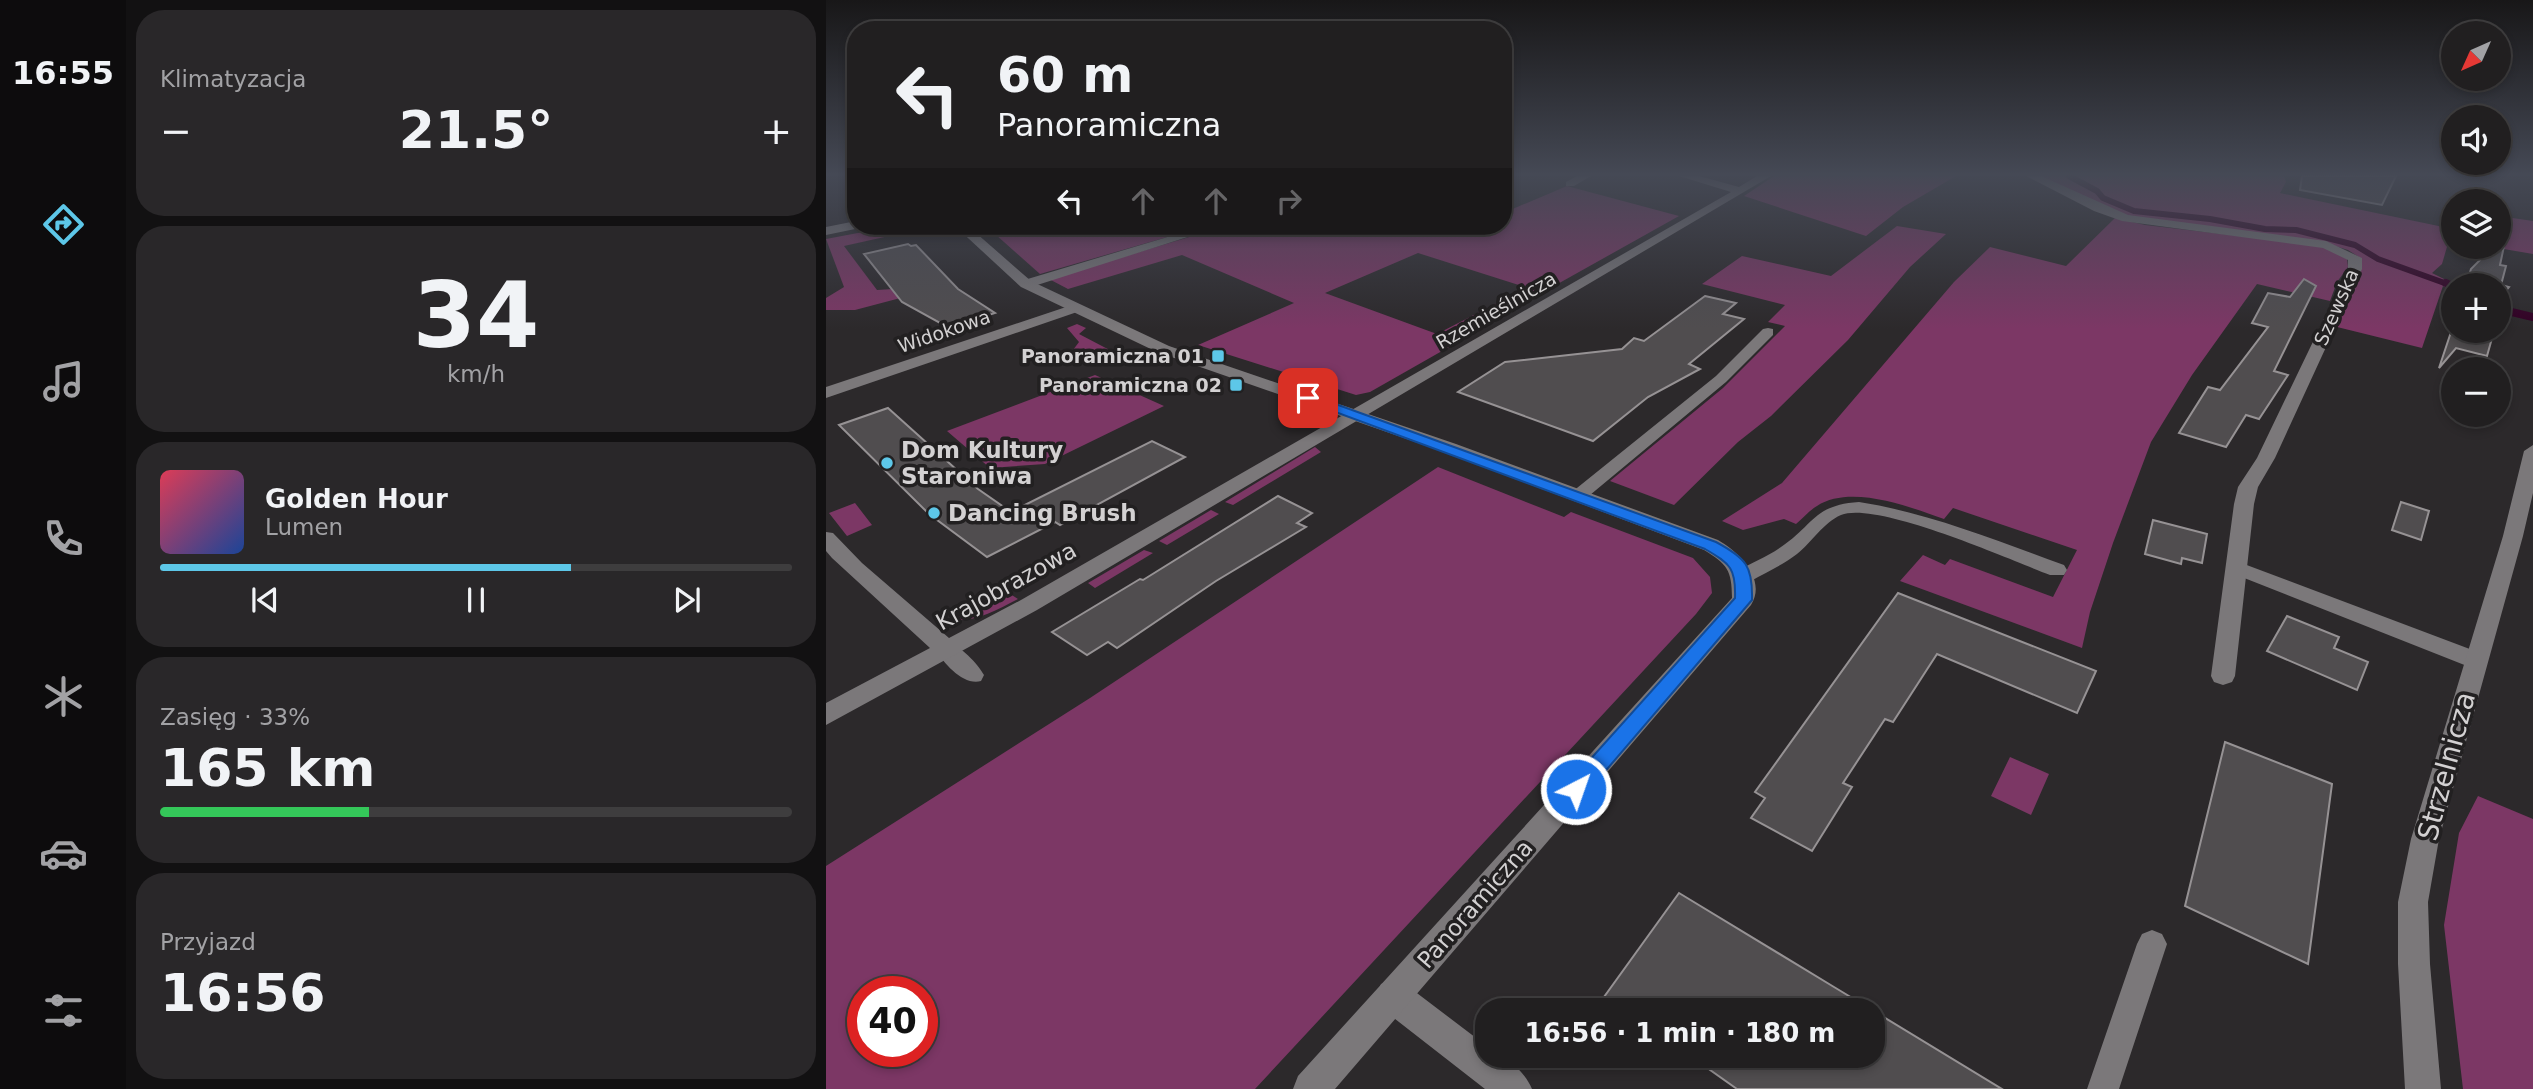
<!DOCTYPE html>
<html lang="pl">
<meta charset="utf-8">
<style>
body{margin:0;font-family:"DejaVu Sans",sans-serif;background:#292729;color:#f1f3f6;height:100vh;display:flex;flex-direction:column;font-size:26px;white-space:nowrap}
*{box-sizing:border-box;margin:0}
p{font-size:23px;color:#a2a2a5}
.icon{flex:none;width:38px;height:38px;fill:none;stroke:currentColor;stroke-width:2;stroke-linecap:round;stroke-linejoin:round}
.map{position:relative;flex:1;overflow:hidden}
.side{display:flex;flex-direction:column;gap:10px;padding:10px;background:#121112;width:700px}
.side>*{flex:none}
.top-card{position:absolute;left:21px;top:21px;width:665px;height:214px;border-radius:28px;box-shadow:0 4px 10px #0003,0 0 0 2px #3e3d3e;background:#211f20;color:#f1f3f6;overflow:hidden}
.needle{width:46px;rotate:225deg}
.fabs{position:absolute;left:1615px;top:21px;display:grid;gap:14px}
.fabs a{display:grid;place-items:center;width:70px;height:70px;border-radius:50%;background:#211f20;box-shadow:0 4px 10px #0003,0 0 0 2px #3e3d3e;font-size:35px}
.speed{position:absolute;left:21px;top:976px;display:flex;gap:14px;font-size:35px;font-weight:700;text-align:center}
.speed>*{display:grid;place-content:center;width:91px;height:91px;border-radius:50%;background:#211f20;box-shadow:0 4px 10px #0003,0 0 0 2px #3e3d3e;line-height:1}
.speed .limit{border:10px solid #d22;background:#fff;color:#111}
.pin{position:absolute;display:grid;place-items:center;width:60px;height:60px;color:#fff;margin:-30px;border-radius:14px;box-shadow:0 4px 10px #0006}
.me{position:absolute;width:77px;margin:-38px;rotate:41deg;stroke-linejoin:round;filter:drop-shadow(0 0 5px #0008)}
.turn{display:flex;align-items:center;gap:24px;height:147px;padding:0 35px;font-size:32px}
.turn .icon{width:91px;height:91px;stroke-width:2.5}
.turn b{display:block;font-size:49px;line-height:60px}
.lanes{display:flex;align-items:center;height:66px;padding:0 35px;background:#0003;justify-content:center;gap:35px;direction:ltr}
.lanes .off{opacity:.35}
.big{font-size:52px;font-weight:600;line-height:1.1}
.side .card{flex:1;display:flex;flex-direction:column;justify-content:center;gap:10px;min-width:0;padding:0 24px;border-radius:28px;background:#292729}
.side .dial{align-items:center;gap:0}
.dial b{font-size:91px;line-height:1}
.song{display:flex;align-items:center;gap:21px}
.cover{width:84px;height:84px;border-radius:10px;background:linear-gradient(135deg,hsl(350 70% 55%),hsl(220 70% 35%))}
.played{height:7px;border-radius:4px;background:linear-gradient(90deg,#5dc7e8 65%,#3e3d3e 65%)}
.keys{display:flex;justify-content:space-around;direction:ltr}
.heat{display:flex;justify-content:space-between;align-items:center;font-size:38px;direction:ltr}
.charge{height:10px;border-radius:5px;background:linear-gradient(90deg,#34c759 33%,#3e3d3e 0)}
.trip{position:absolute;left:649px;top:998px;width:410px;height:70px;border-radius:28px;background:#211f20;box-shadow:0 4px 10px #0003,0 0 0 2px #3e3d3e;font-weight:600;line-height:70px;text-align:center}
main{display:flex;flex:1;min-height:0}
.tab-bar{display:flex;flex-direction:column;width:126px;justify-content:space-around;align-items:center;background:#0d0c0d;color:#a2a2a5}
.tab-bar .icon{width:49px;height:49px}
.tab-bar .selected{color:#5dc7e8}
.tab-bar b{font-size:32px;color:#f1f3f6}
.map>svg:first-child{display:block}
</style>
<main>
<nav class="tab-bar">
<b>16:55</b>
<svg class="icon selected" aria-label="directions" viewBox="0 0 24 24"><path d="M12 3l9 9-9 9-9-9zM9 14v-3h6M13 9l2 2-2 2"/></svg>
<svg class="icon" aria-label="music" viewBox="0 0 24 24"><path d="M9 18V5l10-2v13"/><circle cx="6" cy="18" r="3"/><circle cx="16" cy="16" r="3"/></svg>
<svg class="icon" aria-label="phone" viewBox="0 0 24 24"><path d="M5 4h4l2 5-3 2q2 4 5 5l2-3 5 2v4C11 20 4 13 5 4z"/></svg>
<svg class="icon" aria-label="climate" viewBox="0 0 24 24"><path d="M12 3v18M4 7l16 10M4 17L20 7"/></svg>
<svg class="icon" aria-label="car" viewBox="0 0 24 24"><path d="M5 17H2v-5l4-1 3-4h7l3 4 3 1v5h-3M9 17h6M6 11h13"/><circle cx="7" cy="17" r="2"/><circle cx="17" cy="17" r="2"/></svg>
<svg class="icon" aria-label="filters" viewBox="0 0 24 24"><path d="M4 7h16M4 17h16"/><circle cx="9" cy="7" r="2"/><circle cx="15" cy="17" r="2"/></svg>
</nav>
<section class="side">
<div class="card"><p>Klimatyzacja</p>
<div class="heat"><a>−</a><b class="big">21.5°</b><a>+</a></div>
</div>
<div class="card dial"><b>34</b><p>km/h</p></div>
<div class="card">
<div class="song"><i class="cover"></i><div><b>Golden Hour</b><p>Lumen</p></div></div>
<div class="played"></div>
<div class="keys"><svg class="icon" aria-label="previous" viewBox="0 0 24 24"><path d="M18 5L8 12l10 7zM5 5v14"/></svg><svg class="icon" aria-label="pause" viewBox="0 0 24 24"><path d="M8 5v14M16 5v14"/></svg><svg class="icon" aria-label="next" viewBox="0 0 24 24"><path d="M6 5l10 7-10 7zM19 5v14"/></svg></div>
</div>
<div class="card"><p>Zasięg · 33%</p><b class="big">165 km</b><div class="charge"></div></div>
<div class="card"><p>Przyjazd</p><b class="big">16:56</b></div>
</section>
<div class="map">
<svg width="1707" height="1089" viewBox="0 0 1707 1089">
<rect width="100%" height="100%" fill="#2c292b"/>
<path fill="#7c3765" fill-rule="evenodd" d="M 948,176 L 1130,176 L 1077,207 L 1040,236 L 918,196 Z
M 1214,176 L 1458,176 L 1460,182 L 1454,193 L 1627,229 L 1627,240 L 1623,240 L 1616,264 L 1606,273 L 1630,285 L 1627,291 L 1617,286 L 1596,348 L 1507,326 L 1524,293 L 1536,259 L 1522,250 L 1499,243 L 1308,218 L 1269,203 Z
M 741,186 L 853,216 L 703,300 L 680,298 L 699,287 L 592,253 L 499,293 L 611,334 L 673,302 L 681,314 L 544,392 L 530,395 L 372,345 L 468,303 L 356,255 L 242,289 L 223,279 L 400,226 L 677,226 L 677,213 Z
M 1673,216 L 1707,221 L 1707,254 L 1666,247 L 1673,247 Z
M 1289,218 L 1319,225 L 1489,245 L 1506,250 L 1521,259 L 1522,267 L 1511,282 L 1504,301 L 1431,284 L 1366,375 L 1325,442 L 1287,543 L 1264,612 L 1256,648 L 1074,581 L 1097,555 L 1119,565 L 1124,559 L 1227,597 L 1251,550 L 1127,508 L 1118,519 C 1084,507 1025,484 991,506 C 984,510 977,518 970,524 L 958,519 L 917,530 L 896,521 L 956,483 L 1128,282 L 1164,247 L 1240,266 Z
M 69,226 L 108,226 L 18,246 L 51,290 L 98,287 L 82,296 L 29,310 L 0,310 L 0,298 L 18,287 L 0,239 Z
M 160,226 L 343,226 L 355,233 L 214,274 Z
M 1071,226 L 1120,234 L 1084,267 L 1022,340 L 945,416 L 912,442 L 848,505 L 784,481 L 897,388 L 959,326 L 942,322 L 959,305 L 876,284 L 916,256 L 1005,276 Z
M 251,324 L 260,328 L 253,334 L 297,357 L 308,355 L 312,357 L 272,365 L 247,350 L 253,342 L 241,328 Z
M 269,375 L 338,406 L 219,464 L 164,468 L 121,431 Z
M 489,447 L 495,452 L 407,505 L 399,502 Z
M 612,467 L 738,517 L 745,512 L 867,558 L 884,577 L 886,593 L 870,614 L 429,1089 L 0,1089 L 0,866 L 264,698 ZM 37,992 L 96,992 L 96,1052 L 37,1052 Z
M 29,503 L 46,525 L 21,536 L 3,513 Z
M 385,510 L 393,514 L 341,545 L 333,541 Z
M 318,550 L 327,553 L 269,588 L 262,583 Z
M 178,590 L 192,599 C 169,611 150,622 124,620 Z
M 1184,757 L 1223,774 L 1205,815 L 1165,796 Z
M 1652,796 L 1707,819 L 1707,1089 L 1637,1089 L 1618,925 L 1633,833 Z"/>
<g fill="none" stroke-linecap="round" stroke-linejoin="round">
<path stroke="#320024" stroke-width="6" d="M 1243,176 L 1271,191 L 1277,198 L 1308,211 L 1384,219 L 1439,229 L 1470,230 L 1529,245 L 1552,259 L 1624,285"/>
<path stroke="#320024" stroke-width="8" d="M 1620,283 L 1628,287
M 1673,309 L 1707,317"/>
</g>
<path fill="#504d4f" stroke="#969294" stroke-width="2" d="M 1476,176 L 1570,176 L 1556,205 L 1474,190 Z
M 1681,232 L 1674,265 L 1680,266 L 1675,285 L 1683,287 L 1673,299 L 1673,285 L 1640,285 L 1645,269 L 1667,247 L 1673,247 L 1673,240 Z
M 82,244 L 85,246 L 90,245 L 132,289 L 169,313 L 123,328 L 76,302 L 38,254 Z
M 1478,279 L 1490,286 L 1448,371 L 1462,375 L 1433,419 L 1420,415 L 1400,447 L 1353,433 L 1382,387 L 1394,390 L 1442,327 L 1426,323 L 1442,293 L 1464,297 Z
M 879,296 L 910,303 L 897,314 L 918,319 L 863,364 L 874,369 L 822,397 L 767,441 L 632,392 L 679,362 L 796,349 L 808,338 L 818,341 Z
M 1628,323 L 1628,331 L 1668,331 L 1661,356 L 1630,348 L 1613,368 Z
M 62,408 L 152,489 L 185,512 L 326,441 L 359,457 L 234,525 L 229,522 L 161,557 L 103,514 L 13,425 Z
M 452,496 L 486,513 L 471,523 L 480,527 L 390,581 L 291,648 L 282,642 L 261,655 L 226,632 L 314,579 L 317,580 Z
M 1575,502 L 1603,511 L 1595,540 L 1566,530 Z
M 1327,520 L 1381,534 L 1376,563 L 1356,558 L 1355,564 L 1319,554 Z
M 1072,593 L 1270,671 L 1251,713 L 1111,654 L 1067,722 L 1059,719 L 1017,783 L 1026,787 L 986,851 L 925,818 L 939,798 L 929,792 Z
M 1461,616 L 1513,637 L 1508,648 L 1542,662 L 1531,690 L 1441,651 Z
M 1399,742 L 1506,784 L 1482,964 L 1359,906 Z
M 853,893 L 1008,987 L 1046,1010 L 797,1010 L 778,997 Z
M 1046,1010 L 1176,1089 L 911,1089 L 863,1055 L 1046,1055 Z"/>
<g fill="none" stroke-linecap="round" stroke-linejoin="round">
<path fill="#7b787a" fill-rule="evenodd" d="M 751,176 L 765,176 L 748,186 L 740,186 L 740,182 Z
M 942,328 L 947,329 L 947,335 L 900,382 L 758,500 L 746,500 L 743,496 L 746,492 L 890,376 L 937,329 Z
M 1033,502 C 1104,513 1171,541 1238,565 L 1241,570 L 1238,575 L 1224,575 C 1184,560 1052,501 1015,515 C 997,523 986,542 971,554 C 957,565 940,572 925,581 L 911,581 L 908,576 L 911,571 C 925,563 941,557 955,547 C 988,525 987,505 1033,502 Z
M 1410,561 L 1657,654 L 1660,660 L 1657,666 L 1649,668 L 1641,666 L 1403,572 L 1400,567 L 1403,562 Z
M 121,642 C 135,646 151,663 158,675 L 155,681 C 138,686 118,664 110,650 L 113,644 Z
M 1326,930 L 1336,934 L 1341,944 L 1293,1089 L 1261,1089 L 1311,944 L 1316,934 Z"/>
<path fill="#7b787a" fill-rule="evenodd" d="M 853,176 L 873,176 L 913,187 L 931,176 L 945,176 L 211,610 L 0,725 L 0,703 L 104,648 L 6,558 L 0,551 L 0,532 L 7,533 L 36,563 L 123,638 L 195,600 L 905,192 Z
M 1200,176 L 1215,176 L 1302,215 L 1500,241 L 1536,258 L 1536,269 L 1449,458 L 1432,487 L 1428,504 L 1409,676 L 1406,682 L 1397,685 L 1388,682 L 1385,676 L 1408,504 L 1412,487 L 1431,458 L 1522,269 L 1522,260 L 1497,248 L 1296,221 L 1268,211 Z
M 30,221 L 30,226 L 36,226 L 34,228 L 0,235 L 0,227 Z
M 378,226 L 396,226 L 205,287 L 200,288 L 193,284 L 195,281 Z
M 249,304 L 254,305 L 256,308 L 254,311 L 0,398 L 0,387 Z
M 1707,445 L 1707,493 L 1697,536 L 1613,839 L 1602,902 L 1604,964 L 1615,1089 L 1579,1089 L 1572,964 L 1572,902 L 1585,839 L 1677,536 L 1698,451 Z
M 567,979 L 579,984 L 662,1047 L 662,1055 C 681,1055 699,1072 706,1089 L 659,1089 L 555,1008 L 550,996 L 555,984 Z"/>
<path fill="#7b787a" fill-rule="evenodd" d="M 129,226 L 142,226 L 205,281 L 343,346 L 630,444 L 892,540 C 913,552 941,579 925,605 L 509,1089 L 467,1089 L 472,1076 L 906,598 C 906,570 901,564 878,550 L 618,452 L 331,352 L 195,287 Z"/>
</g>
<linearGradient id="sky" x2="0" y2="1"><stop stop-color="#181718"/><stop offset="0.53" stop-color="#454955"/><stop offset="1" stop-color="#454955" stop-opacity="0"/></linearGradient>
<rect width="1707" height="329" fill="url(#sky)"/>
<path fill="#1a73e8" stroke="#114b97" stroke-width="2" d="M 482,394 L 890,542 C 920,558 927,566 926,600 L 758,796 L 750,798 L 743,796 L 740,789 L 743,783 L 909,598 C 910,569 905,564 879,549 L 477,400 L 476,398 Z"/>
<g fill="#5dc7e8" stroke="#222021" stroke-width="2.5">
<rect x="385" y="349" width="14" height="14" rx="3.5"/>
<rect x="403" y="378" width="14" height="14" rx="3.5"/>
<circle cx="61" cy="463" r="7"/>
<circle cx="108" cy="513" r="7"/>
</g>
<g text-anchor="middle" stroke-width="7" stroke-linejoin="round" paint-order="stroke">
<g font-size="19" fill="#d3d1d2" stroke="#222021">
<text transform="translate(1510 307) rotate(-66)" y="7">Szewska</text>
<text transform="translate(670 310) rotate(-30)" y="7">Rzemieślnicza</text>
<text transform="translate(118 331) rotate(-19)" y="7">Widokowa</text>
</g>
<g font-size="19" font-weight="bold" fill="#d3d1d2" stroke="#222021" text-anchor="end">
<text x="378" y="363">Panoramiczna 01</text>
<text x="396" y="392">Panoramiczna 02</text>
</g>
<g font-size="23" font-weight="bold" fill="#d3d1d2" stroke="#222021" text-anchor="start">
<text x="75" y="458">Dom Kultury<tspan x="75" dy="26">Staroniwa</tspan></text>
<text x="122" y="521">Dancing Brush</text>
</g>
<g font-size="23" fill="#d3d1d2" stroke="#222021">
<text transform="translate(180 586) rotate(-29)" y="8">Krajobrazowa</text>
<text transform="translate(649 904) rotate(-49)" y="8">Panoramiczna</text>
</g>
<g font-size="28" fill="#d3d1d2" stroke="#222021">
<text transform="translate(1620 766) rotate(-75)" y="10">Strzelnicza</text>
</g>
</g>
</svg>
<div class="fabs">
<a><svg class="needle" viewBox="-14 -14 28 28"><path d="M0-13l5 13h-10z" fill="#e53935"/><path d="M0 13l5-13h-10z" fill="#a2a2a5"/></svg></a>
<a><svg class="icon" aria-label="sound" viewBox="0 0 24 24"><path d="M4 9h4l5-4v14l-5-4H4zM17 9q2 3 0 6"/></svg></a>
<a><svg class="icon" aria-label="layers" viewBox="0 0 24 24"><path d="M12 4l9 5-9 5-9-5zM3 14l9 5 9-5"/></svg></a>
<a>+</a>
<a>−</a>
</div>
<div class="speed"><div class="limit">40</div></div>
<div class="pin" style="left:482px;top:398px;background:#d93025"><svg class="icon" aria-label="arrive" viewBox="0 0 24 24"><path d="M6 21V4h12l-3 4 3 4H6"/></svg></div>
<svg class="me" style="left:750px;top:789px" viewBox="-20 -20 40 40"><circle r="17" fill="#1a73e8" stroke="#fff" stroke-width="3"/><path d="M0-11L8 9 0 5-8 9z" fill="#fff"/></svg>
<div class="trip">16:56 · 1 min · 180 m</div>
<div class="top-card">
<div class="turn"><svg class="icon" aria-label="left" viewBox="0 0 24 24"><path d="M17 20v-9H6M10 6l-5 5 5 5"/></svg><div><b>60 m</b>Panoramiczna</div></div>
<div class="lanes"><svg class="icon" aria-label="left" viewBox="0 0 24 24"><path d="M17 20v-9H6M10 6l-5 5 5 5"/></svg><svg class="icon off" aria-label="ahead" viewBox="0 0 24 24"><path d="M12 20V5M6 11l6-6 6 6"/></svg><svg class="icon off" aria-label="ahead" viewBox="0 0 24 24"><path d="M12 20V5M6 11l6-6 6 6"/></svg><svg class="icon off" aria-label="right" viewBox="0 0 24 24"><path d="M7 20v-9h11M14 6l5 5-5 5"/></svg></div>
</div>
</div>
</main>
